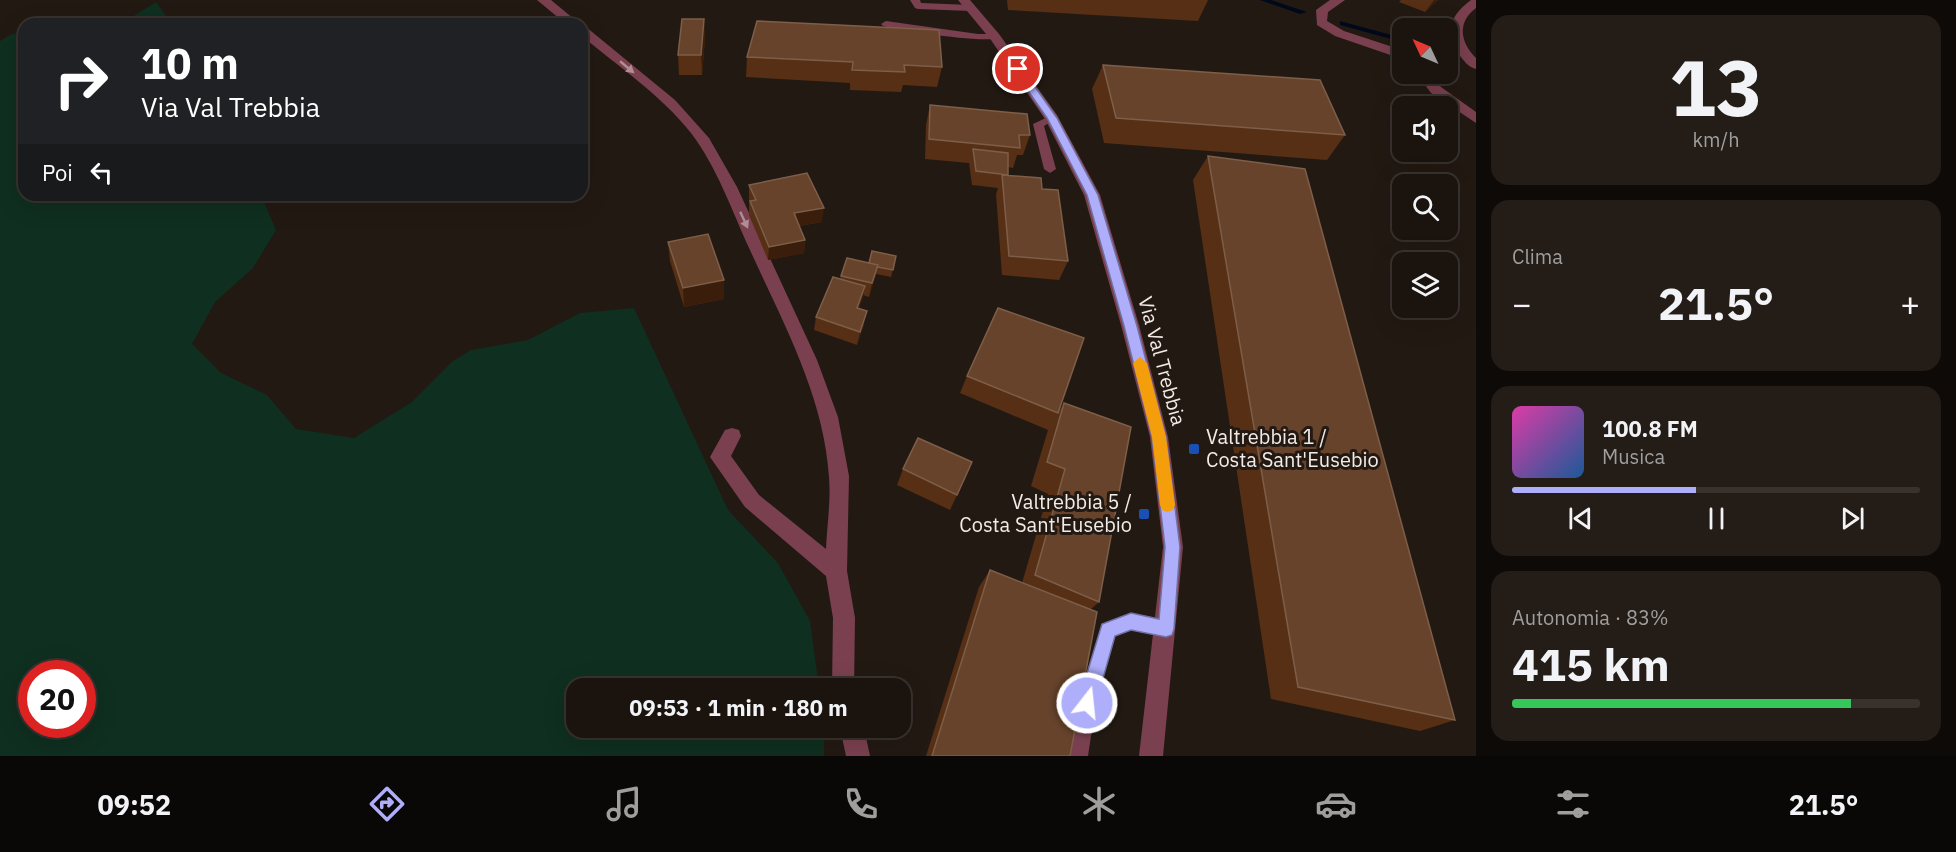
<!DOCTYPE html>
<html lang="it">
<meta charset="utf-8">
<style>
body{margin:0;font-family:"IBM Plex Sans",sans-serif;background:#231c17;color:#f1f3f6;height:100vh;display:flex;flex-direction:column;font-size:22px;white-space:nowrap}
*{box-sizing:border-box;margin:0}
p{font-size:20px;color:#9f9e9e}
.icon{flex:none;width:33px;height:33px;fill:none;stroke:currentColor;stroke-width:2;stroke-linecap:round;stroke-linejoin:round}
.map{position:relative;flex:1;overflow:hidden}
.panel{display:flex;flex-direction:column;gap:15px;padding:15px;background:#0e0a08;width:480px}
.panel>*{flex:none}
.guide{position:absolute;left:18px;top:18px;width:570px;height:183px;border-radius:18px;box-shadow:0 6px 24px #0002,0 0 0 2px #38322e;background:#202124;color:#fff;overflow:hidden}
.needle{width:39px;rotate:314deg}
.tools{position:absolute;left:1392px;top:18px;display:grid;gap:12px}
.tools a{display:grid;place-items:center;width:66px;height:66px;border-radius:12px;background:#1a130e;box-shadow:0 6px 24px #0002,0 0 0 2px #38322e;font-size:30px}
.speed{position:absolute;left:18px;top:660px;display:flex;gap:12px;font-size:30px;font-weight:700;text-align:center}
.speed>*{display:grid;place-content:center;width:78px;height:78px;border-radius:50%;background:#1a130e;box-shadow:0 6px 24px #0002,0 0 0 2px #38322e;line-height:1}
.speed .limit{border:9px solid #d22;background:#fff;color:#111}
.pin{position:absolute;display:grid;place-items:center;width:51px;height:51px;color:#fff;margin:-26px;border:3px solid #fff;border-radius:50%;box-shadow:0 2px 6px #0007}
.me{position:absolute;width:66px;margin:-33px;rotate:16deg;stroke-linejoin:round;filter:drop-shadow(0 0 4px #0008)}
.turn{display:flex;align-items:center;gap:21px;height:126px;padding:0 24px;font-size:27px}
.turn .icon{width:78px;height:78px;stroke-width:2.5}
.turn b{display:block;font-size:42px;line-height:51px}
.then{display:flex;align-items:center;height:57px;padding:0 24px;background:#0003;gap:12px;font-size:22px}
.big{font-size:45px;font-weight:700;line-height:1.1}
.panel .card{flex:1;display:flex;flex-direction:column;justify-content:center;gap:9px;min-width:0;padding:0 21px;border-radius:18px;background:#231c17}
.panel .dial{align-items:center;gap:0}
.dial b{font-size:78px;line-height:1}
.song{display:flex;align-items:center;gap:18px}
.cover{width:72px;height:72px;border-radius:9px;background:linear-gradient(135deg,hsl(320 70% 55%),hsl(210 70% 35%))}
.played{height:6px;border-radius:3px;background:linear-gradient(90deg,#aeaefb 45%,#38322e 45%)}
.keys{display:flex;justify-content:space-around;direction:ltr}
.heat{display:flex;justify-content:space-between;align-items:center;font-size:33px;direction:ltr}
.charge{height:9px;border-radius:4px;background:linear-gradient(90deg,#34c759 83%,#38322e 0)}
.trip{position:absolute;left:566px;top:678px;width:345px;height:60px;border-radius:18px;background:#1a130e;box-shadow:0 6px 24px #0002,0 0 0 2px #38322e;font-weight:700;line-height:60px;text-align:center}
.tabs{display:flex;height:96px;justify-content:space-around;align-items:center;background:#0a0806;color:#9f9e9e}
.tabs .icon{width:42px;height:42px}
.tabs .selected{color:#aeaefb}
.tabs b{font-size:27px;color:#f1f3f6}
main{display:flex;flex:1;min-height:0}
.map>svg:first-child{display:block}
</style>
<main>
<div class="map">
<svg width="1476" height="756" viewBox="0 0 1476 756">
<rect width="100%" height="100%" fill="#231913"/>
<path fill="#0f2f20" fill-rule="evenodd" d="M 156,2 L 172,24 L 118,24 L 124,22 Z
M 24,32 L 24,195 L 241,195 L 264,202 L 276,230 L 253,268 L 215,302 L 192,344 L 221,373 L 267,395 L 296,429 L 354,438 L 412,402 L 453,361 L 471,350 L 528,340 L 580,313 L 634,308 L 728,510 L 778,563 L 810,621 L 819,688 L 576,688 L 576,728 L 824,728 L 824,756 L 0,756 L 0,41 L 12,34 ZM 32,674 L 82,674 L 82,724 L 32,724 Z"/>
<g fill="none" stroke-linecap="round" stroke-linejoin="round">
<path fill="#00091a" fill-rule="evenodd" d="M 1260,0 L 1271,0 L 1307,12 L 1300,14 Z
M 1340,21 L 1402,38 L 1402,42 L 1340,25 Z"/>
<path fill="#7a404f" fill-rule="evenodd" d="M 910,0 L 920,0 L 921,3 L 971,5 L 976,8 L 971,11 L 918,9 L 915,8 Z
M 886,21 L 978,34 L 995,34 L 1000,37 C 989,45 901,30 883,26 L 881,24 Z
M 1052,115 L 1057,118 L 1044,126 L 1056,169 L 1050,173 L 1044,169 L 1033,124 Z
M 1131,614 L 1172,623 L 1174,629 L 1172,635 L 1166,637 L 1131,630 L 1115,636 L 1096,703 L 1088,756 L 1070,756 L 1078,703 L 1102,624 Z"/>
<path fill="#7a404f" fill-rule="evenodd" d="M 537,0 L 551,0 L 580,24 L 566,24 Z
M 958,0 L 970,0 L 999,34 L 1057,115 L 1100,195 L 1139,325 L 1168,437 L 1183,547 L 1163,756 L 1139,756 L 1163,547 L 1150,437 L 1121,325 L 1084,195 L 1045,119 L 991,40 Z
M 1330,0 L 1345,0 L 1328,12 L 1327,21 L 1344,31 L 1402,50 L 1402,59 L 1335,36 L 1317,25 L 1316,10 Z
M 582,26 L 586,27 L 675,100 L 709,138 L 737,187 L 817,360 L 838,417 L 849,476 L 847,571 L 855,618 L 854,688 L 832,688 L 833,618 L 826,576 L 745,507 L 710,457 L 725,430 L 732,428 L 739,430 L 741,436 L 731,456 L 759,495 L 826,549 C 827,525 831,501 829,477 C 824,396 783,323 750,250 C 732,211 717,167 691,133 C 661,95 619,67 582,36 Z
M 1417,74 L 1430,74 L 1441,87 L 1476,112 L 1476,123 L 1431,93 Z
M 840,728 L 864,728 L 870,756 L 846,756 Z"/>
<path fill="#7a404f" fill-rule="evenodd" d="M 1471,0 L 1476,0 L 1476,8 C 1457,22 1460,42 1476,58 L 1476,69 C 1468,67 1463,60 1458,53 C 1442,32 1452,14 1471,0 Z"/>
</g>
<path fill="#562f15" d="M 1007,0 L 1208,0 L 1198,21 L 1008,10 Z
M 1401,0 L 1438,0 L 1425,12 L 1399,2 Z
M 704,19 L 705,39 L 702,75 L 679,75 L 678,55 Z
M 757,21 L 942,67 L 937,87 L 903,85 L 901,92 L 850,90 L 850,83 L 746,77 L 747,57 Z
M 1103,65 L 1345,135 L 1327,160 L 1104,143 L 1092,89 Z
M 930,105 L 1030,135 L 1023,155 L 1017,155 L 1013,168 L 1008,167 L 1008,175 L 1042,189 L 1068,261 L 1059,280 L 1002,275 L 996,194 L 998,188 L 972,185 L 969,163 L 925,159 L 926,125 Z
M 1208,156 L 1455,720 L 1420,731 L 1271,699 L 1193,180 Z
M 749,185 L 822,222 L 799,226 L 805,240 L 804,253 L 768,260 L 749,215 Z
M 668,242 L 724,299 L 684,307 L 670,261 Z
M 896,256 L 891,277 L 876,274 L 869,297 L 863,295 L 859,308 L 864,324 L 857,345 L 814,330 L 816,317 L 840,279 L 841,276 L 869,263 Z
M 967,376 L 1058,413 L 1064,403 L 1099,602 L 1090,610 L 1070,756 L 926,756 L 979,587 L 990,570 L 1022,583 L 1048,494 L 1031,486 L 1048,430 L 960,393 Z
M 903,469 L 957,495 L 950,510 L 897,485 Z"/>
<path fill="#3a1e0b" d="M 1434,0 L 1438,0 L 1425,12 Z
M 704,19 L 705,39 L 702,75 L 701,55 Z
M 824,208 L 822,222 L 793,227 L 794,213 Z
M 805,240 L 804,253 L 768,260 L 769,247 Z
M 878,265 L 875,279 L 869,297 L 872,283 Z
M 724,280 L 724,299 L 684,307 L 683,288 Z
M 865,286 L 863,299 L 854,321 L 857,308 Z
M 867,311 L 864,324 L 857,345 L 860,332 Z"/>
<path fill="#67432b" stroke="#7d5e49" stroke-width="1.5" d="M 682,19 L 704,19 L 701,55 L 678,55 Z
M 757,21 L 939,30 L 942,67 L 904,65 L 905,72 L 852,70 L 853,62 L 747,57 Z
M 1103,65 L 1320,80 L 1345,135 L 1116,118 Z
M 930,105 L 1027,114 L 1030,135 L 1019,135 L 1020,148 L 929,139 Z
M 973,149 L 1008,153 L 1008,175 L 976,171 Z
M 1208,156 L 1305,169 L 1455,720 L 1298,687 Z
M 807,173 L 824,208 L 794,213 L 805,240 L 769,247 L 750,201 L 756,200 L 749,185 Z
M 1002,175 L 1041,178 L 1042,189 L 1058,190 L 1068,261 L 1009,256 Z
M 708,234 L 724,280 L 683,288 L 668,242 Z
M 872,251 L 896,256 L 893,270 L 877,267 L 878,265 L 869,263 Z
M 847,258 L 878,265 L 872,283 L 841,276 Z
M 833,277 L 865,286 L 857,308 L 867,311 L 860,332 L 816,317 Z
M 998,308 L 1084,338 L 1058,413 L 967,376 Z
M 1064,403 L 1131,427 L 1099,602 L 1035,575 L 1065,469 L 1047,462 Z
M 918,438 L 972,462 L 957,495 L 903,469 Z
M 990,570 L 1097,612 L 1070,756 L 932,756 Z"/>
<defs><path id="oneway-solid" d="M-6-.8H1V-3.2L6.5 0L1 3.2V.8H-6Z" transform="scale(1.5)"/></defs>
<g fill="#b08d93">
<use href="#oneway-solid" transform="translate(627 67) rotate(40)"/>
<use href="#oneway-solid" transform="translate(744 220) rotate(65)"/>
</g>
<path fill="#aeaefb" stroke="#7171a3" stroke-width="1.5" d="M 1014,67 L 1021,67 L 1057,118 L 1098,195 L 1137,326 L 1166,437 L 1180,547 L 1174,629 L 1172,635 L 1166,637 L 1131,630 L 1115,636 L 1096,703 L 1093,709 L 1087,712 L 1081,709 L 1078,703 L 1102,624 L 1131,613 L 1159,619 L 1165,547 L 1152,437 L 1124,326 L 1087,195 L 1047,118 L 1013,69 Z"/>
<path fill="#f59e0b" d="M 1140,357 L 1147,363 L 1166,437 L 1175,505 L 1173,510 L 1167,512 L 1162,510 L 1160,505 L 1152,437 L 1133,363 Z"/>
<g fill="#1a4fb4" stroke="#231913" stroke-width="2">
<rect x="1188" y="443" width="12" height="12" rx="3"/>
<rect x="1138" y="508" width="12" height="12" rx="3"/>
</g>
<g text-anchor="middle" stroke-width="6" stroke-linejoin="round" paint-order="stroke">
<g font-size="20" fill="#f3ebe7" stroke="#231913">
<text transform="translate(1162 361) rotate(75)" y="7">Via Val Trebbia</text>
</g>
<g font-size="20" fill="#f3ebe7" stroke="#231913" text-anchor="start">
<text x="1206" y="444">Valtrebbia 1 /<tspan x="1206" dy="23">Costa Sant'Eusebio</tspan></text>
<text x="1132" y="509" text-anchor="end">Valtrebbia 5 /<tspan x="1132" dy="23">Costa Sant'Eusebio</tspan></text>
</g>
</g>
</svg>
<div class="tools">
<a><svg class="needle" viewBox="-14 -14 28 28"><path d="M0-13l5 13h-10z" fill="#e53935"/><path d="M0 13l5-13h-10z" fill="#9f9e9e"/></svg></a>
<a><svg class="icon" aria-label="sound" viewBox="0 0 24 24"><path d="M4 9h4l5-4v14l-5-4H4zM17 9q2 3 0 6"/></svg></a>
<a><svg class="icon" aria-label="search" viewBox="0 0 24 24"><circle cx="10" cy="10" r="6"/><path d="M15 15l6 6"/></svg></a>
<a><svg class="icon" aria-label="layers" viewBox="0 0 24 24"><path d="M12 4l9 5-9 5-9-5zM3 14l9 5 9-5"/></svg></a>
</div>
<div class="speed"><div class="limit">20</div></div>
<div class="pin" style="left:1018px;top:69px;background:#d93025"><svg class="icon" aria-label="arrive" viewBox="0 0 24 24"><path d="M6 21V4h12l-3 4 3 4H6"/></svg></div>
<svg class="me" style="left:1087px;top:703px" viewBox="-20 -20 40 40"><circle r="17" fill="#aeaefb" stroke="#fff" stroke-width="3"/><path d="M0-11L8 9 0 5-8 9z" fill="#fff"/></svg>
<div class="trip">09:53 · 1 min · 180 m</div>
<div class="guide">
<div class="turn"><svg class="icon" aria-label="right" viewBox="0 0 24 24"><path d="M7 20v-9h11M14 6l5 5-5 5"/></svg><div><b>10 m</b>Via Val Trebbia</div></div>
<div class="then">Poi<svg class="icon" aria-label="left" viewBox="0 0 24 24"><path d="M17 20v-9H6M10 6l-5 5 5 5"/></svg></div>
</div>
</div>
<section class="panel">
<div class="card dial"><b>13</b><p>km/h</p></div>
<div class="card"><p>Clima</p>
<div class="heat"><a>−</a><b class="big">21.5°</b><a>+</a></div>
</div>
<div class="card">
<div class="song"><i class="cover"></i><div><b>100.8 FM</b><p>Musica</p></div></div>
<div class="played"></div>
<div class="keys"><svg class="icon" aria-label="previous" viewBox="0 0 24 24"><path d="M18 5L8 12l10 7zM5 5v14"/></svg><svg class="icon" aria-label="pause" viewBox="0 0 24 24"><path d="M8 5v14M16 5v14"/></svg><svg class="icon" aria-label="next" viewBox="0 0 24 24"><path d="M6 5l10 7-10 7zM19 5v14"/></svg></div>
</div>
<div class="card"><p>Autonomia · 83%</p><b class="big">415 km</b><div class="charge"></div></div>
</section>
</main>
<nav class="tabs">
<b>09:52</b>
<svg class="icon selected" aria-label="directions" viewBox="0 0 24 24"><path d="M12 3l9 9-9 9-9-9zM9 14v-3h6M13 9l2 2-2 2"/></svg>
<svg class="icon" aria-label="music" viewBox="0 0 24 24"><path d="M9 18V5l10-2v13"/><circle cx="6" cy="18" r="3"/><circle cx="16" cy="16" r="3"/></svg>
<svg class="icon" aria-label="phone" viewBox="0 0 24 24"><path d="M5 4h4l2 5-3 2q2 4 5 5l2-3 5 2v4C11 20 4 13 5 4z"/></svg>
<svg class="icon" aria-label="climate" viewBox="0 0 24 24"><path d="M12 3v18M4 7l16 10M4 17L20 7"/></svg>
<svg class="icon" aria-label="car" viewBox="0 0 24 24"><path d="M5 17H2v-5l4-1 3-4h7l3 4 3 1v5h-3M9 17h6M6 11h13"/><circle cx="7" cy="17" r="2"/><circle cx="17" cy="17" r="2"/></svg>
<svg class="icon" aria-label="filters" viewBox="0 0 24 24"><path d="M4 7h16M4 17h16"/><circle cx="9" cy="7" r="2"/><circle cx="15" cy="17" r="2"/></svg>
<b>21.5°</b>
</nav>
